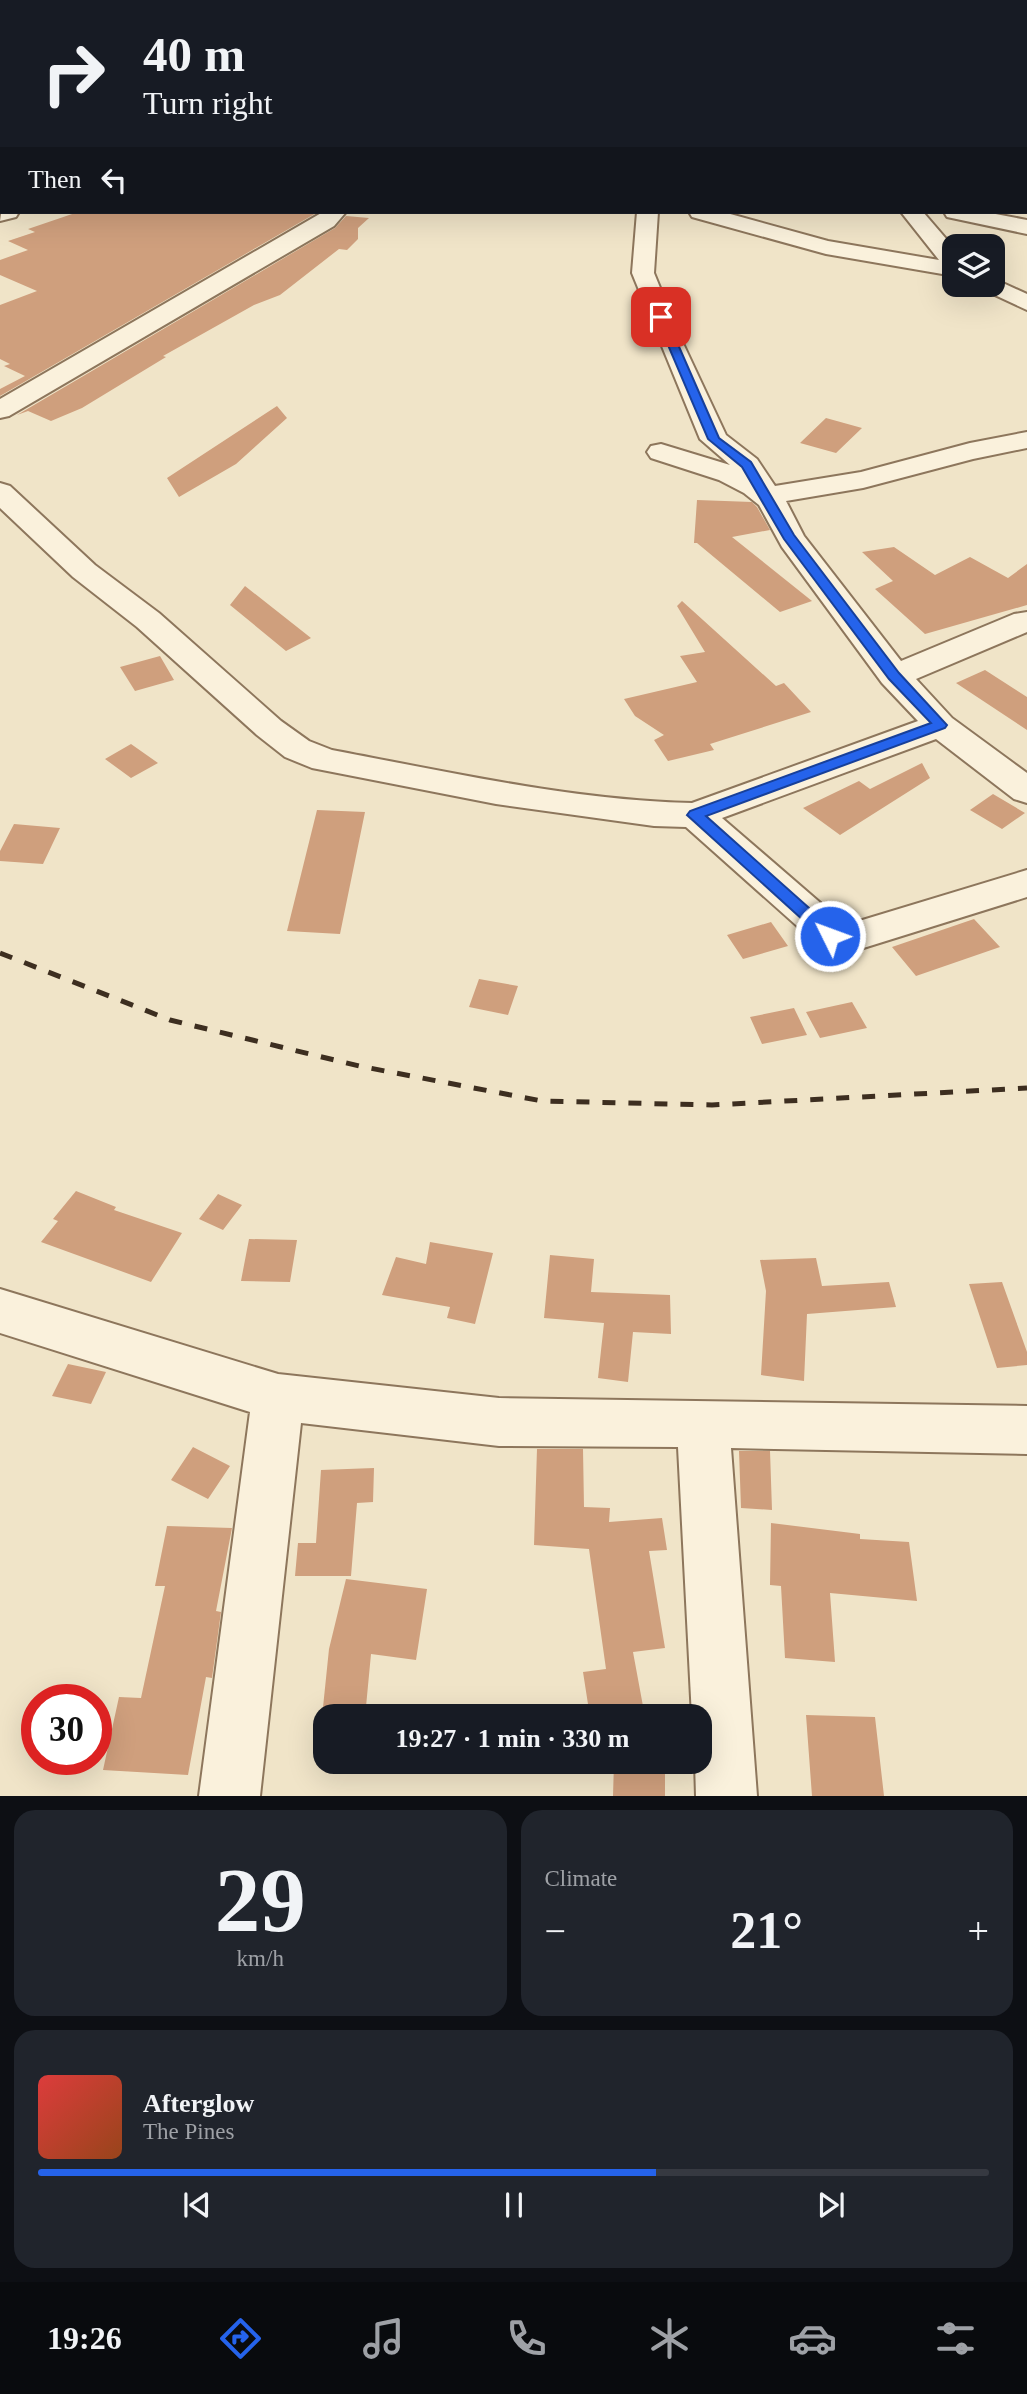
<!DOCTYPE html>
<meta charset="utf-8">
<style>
body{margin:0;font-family:Georgia,serif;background:#20242c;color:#f1f3f6;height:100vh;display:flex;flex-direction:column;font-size:26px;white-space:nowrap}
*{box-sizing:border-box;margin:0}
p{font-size:23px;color:#9ea1a6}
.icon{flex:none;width:38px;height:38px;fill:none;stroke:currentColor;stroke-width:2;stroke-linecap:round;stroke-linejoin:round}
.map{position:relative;height:1796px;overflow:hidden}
.sheet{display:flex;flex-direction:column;gap:14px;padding:14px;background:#0d0f14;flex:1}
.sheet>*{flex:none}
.banner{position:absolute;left:0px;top:0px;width:1027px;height:214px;box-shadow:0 7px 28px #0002;background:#171b24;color:#f1f3f6;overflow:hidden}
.fabs{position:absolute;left:942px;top:234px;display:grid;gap:14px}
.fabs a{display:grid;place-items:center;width:63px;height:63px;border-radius:14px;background:#171b24;box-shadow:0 7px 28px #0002;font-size:35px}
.speed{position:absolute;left:21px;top:1684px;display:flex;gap:14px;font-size:35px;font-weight:700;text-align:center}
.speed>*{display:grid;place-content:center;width:91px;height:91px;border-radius:50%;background:#171b24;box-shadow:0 7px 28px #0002;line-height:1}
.speed .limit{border:10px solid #d22;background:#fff;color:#111}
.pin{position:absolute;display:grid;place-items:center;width:60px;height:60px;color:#fff;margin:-30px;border-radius:14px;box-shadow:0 4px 10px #0006}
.me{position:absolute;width:77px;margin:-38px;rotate:312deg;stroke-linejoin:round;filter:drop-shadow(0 0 5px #0008)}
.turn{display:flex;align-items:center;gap:24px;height:147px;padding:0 28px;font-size:32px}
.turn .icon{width:91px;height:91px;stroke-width:2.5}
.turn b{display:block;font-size:49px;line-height:60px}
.then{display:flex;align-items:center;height:66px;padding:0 28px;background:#0003;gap:14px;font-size:26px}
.big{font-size:52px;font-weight:600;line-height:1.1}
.sheet .card{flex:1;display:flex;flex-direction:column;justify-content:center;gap:10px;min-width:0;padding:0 24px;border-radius:21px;background:#20242c}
.sheet .dial{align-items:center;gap:0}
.dial b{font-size:91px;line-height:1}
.song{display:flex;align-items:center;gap:21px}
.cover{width:84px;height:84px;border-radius:10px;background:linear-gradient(135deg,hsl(0 70% 55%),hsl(20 70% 35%))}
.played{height:7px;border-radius:4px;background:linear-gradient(90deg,#2563eb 65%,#363941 65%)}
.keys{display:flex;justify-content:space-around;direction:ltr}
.heat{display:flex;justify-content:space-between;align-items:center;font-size:38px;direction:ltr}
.sheet .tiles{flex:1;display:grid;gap:14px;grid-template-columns:1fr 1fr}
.card:last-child{grid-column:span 2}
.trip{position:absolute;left:313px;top:1704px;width:399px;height:70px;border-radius:21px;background:#171b24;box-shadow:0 7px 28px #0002;font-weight:600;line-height:70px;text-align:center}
.tab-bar{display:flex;height:112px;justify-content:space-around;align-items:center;background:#090b0e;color:#9ea1a6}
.tab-bar .icon{width:49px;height:49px}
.tab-bar .active{color:#2563eb}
.tab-bar b{font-size:32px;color:#f1f3f6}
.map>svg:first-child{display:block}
</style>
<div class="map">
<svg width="1027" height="1796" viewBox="0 0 1027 1796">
<rect width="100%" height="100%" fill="#f0e4c8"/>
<path fill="#cf9f7d" d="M 78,212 L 318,212 L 0,396 L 0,389 L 25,376 L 4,366 L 10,364 L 0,359 L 0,305 L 37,291 L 0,275 L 0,260 L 28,250 L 8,241 L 35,232 L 28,229 Z
M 346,216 L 369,218 L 358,228 L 358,239 L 347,250 L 339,249 L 280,295 L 254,305 L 163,356 L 166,357 L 82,408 L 51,421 L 28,411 L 17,415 L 335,228 Z
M 277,406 L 287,418 L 236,464 L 179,497 L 167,478 Z
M 826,418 L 862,428 L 836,453 L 800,443 Z
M 697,500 L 752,502 L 757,507 L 770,530 L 732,537 L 812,601 L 780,612 L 697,543 L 694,543 Z
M 894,547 L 935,575 L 970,557 L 1008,578 L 1027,564 L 1027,605 L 925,634 L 875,589 L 893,581 L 862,552 Z
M 245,586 L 311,638 L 286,651 L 230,605 Z
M 682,601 L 776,686 L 784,683 L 811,712 L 710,744 L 714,750 L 668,761 L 654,740 L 664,735 L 635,716 L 624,699 L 697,682 L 680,656 L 705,652 L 677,606 Z
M 160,656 L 174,680 L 135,691 L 120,667 Z
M 985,670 L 1027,697 L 1027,730 L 956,683 Z
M 131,744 L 158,763 L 131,778 L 105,759 Z
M 922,763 L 930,778 L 840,835 L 803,808 L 859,781 L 870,789 Z
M 993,794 L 1025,813 L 1002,829 L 970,810 Z
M 317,810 L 365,812 L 340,934 L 287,931 Z
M 14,824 L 60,828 L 43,864 L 0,861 L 0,851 Z
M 974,919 L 1000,947 L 916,976 L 892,947 Z
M 771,922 L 788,946 L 743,959 L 727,935 Z
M 479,979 L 518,986 L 508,1015 L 469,1007 Z
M 852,1002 L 867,1028 L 820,1038 L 806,1012 Z
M 794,1008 L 807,1035 L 762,1044 L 750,1017 Z
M 76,1191 L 116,1207 L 114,1210 L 182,1233 L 151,1282 L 41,1242 L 58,1221 L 53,1219 Z
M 218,1194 L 242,1205 L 223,1230 L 199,1219 Z
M 249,1239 L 297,1240 L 290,1282 L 241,1281 Z
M 430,1242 L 493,1253 L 475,1324 L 447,1318 L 450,1307 L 382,1295 L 396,1257 L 426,1264 Z
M 550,1255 L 594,1259 L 591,1292 L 670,1295 L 671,1334 L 633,1332 L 628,1382 L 598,1378 L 604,1323 L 544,1318 Z
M 816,1258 L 822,1286 L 889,1282 L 896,1307 L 807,1314 L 804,1381 L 761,1375 L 766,1291 L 760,1260 Z
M 1002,1282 L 1027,1352 L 1027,1365 L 997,1368 L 969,1284 Z
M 68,1364 L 106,1372 L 91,1404 L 52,1396 Z
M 193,1447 L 230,1466 L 208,1499 L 171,1480 Z
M 537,1449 L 583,1449 L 584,1507 L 610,1508 L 609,1522 L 662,1518 L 667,1550 L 649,1551 L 665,1648 L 633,1652 L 645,1717 L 590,1717 L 583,1672 L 606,1669 L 589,1549 L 534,1545 Z
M 739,1451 L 770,1451 L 772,1510 L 741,1508 Z
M 374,1468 L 373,1502 L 357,1503 L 351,1576 L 295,1576 L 298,1543 L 316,1543 L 321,1470 Z
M 771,1523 L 860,1534 L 860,1539 L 909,1542 L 917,1601 L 830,1593 L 835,1662 L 785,1658 L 781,1586 L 770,1585 Z
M 167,1526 L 232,1528 L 216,1611 L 221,1612 L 212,1678 L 206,1677 L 188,1775 L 103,1770 L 119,1697 L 141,1698 L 165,1586 L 155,1586 Z
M 346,1579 L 427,1589 L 416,1660 L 371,1654 L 365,1717 L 322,1717 L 329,1649 Z
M 806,1715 L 875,1717 L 884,1796 L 812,1796 Z
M 614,1762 L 665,1767 L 665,1796 L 613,1796 Z"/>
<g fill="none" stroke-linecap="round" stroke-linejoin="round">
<g stroke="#8d765c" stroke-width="4">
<path id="street" d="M 77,0 L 97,0 L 76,2 Z
M 214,0 L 235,0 L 213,2 Z
M 290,0 L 306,0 L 306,2 L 290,2 Z
M 456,0 L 483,0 L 484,2 L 457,2 Z
M 938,0 L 967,0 L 937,2 Z
M 0,26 L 2,26 L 0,37 Z
M 0,64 L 2,64 L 2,74 L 0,74 Z
M 2,104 L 2,116 L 0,117 L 0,105 Z
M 2,150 L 2,163 L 0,163 L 0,151 Z
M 1026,164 L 1027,164 L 1027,176 L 1026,176 Z
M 2,207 L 2,212 L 19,212 L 16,217 L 0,221 Z
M 323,212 L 346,212 L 334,226 L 9,416 L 0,418 L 0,399 Z
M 637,212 L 658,212 L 654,273 L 681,339 L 726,435 L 757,459 L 775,486 L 861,472 L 970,443 L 1027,432 L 1027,448 L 973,459 L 863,488 L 786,501 L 804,536 L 901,661 L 1014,614 L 1027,612 L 1027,632 L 916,679 L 952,718 L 1027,773 L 1027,803 L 1014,799 L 936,739 L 722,818 L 846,925 L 1027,870 L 1027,897 L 857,950 L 843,954 L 823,949 L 686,827 L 654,826 L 496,804 L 312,768 L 285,757 L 257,735 L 137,627 L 73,577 L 0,508 L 0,483 L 10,486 L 95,565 L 159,613 L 281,721 L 309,741 L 332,750 C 449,772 572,800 692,803 L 918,721 L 882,683 L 782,547 L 759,505 L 744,493 L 719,480 L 651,458 L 647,452 L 651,446 L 661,444 L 730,465 L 700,439 L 632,273 Z
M 689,212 L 723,212 L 828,241 L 939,260 L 901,212 L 923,212 L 954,248 L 954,276 L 826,254 L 692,217 Z
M 944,212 L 985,212 L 1027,220 L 1027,234 L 947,217 Z
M 992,278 L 1027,294 L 1027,310 L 984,290 L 981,285 L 992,285 Z
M 0,1289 L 278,1374 L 499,1398 L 1027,1406 L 1027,1454 L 731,1448 L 757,1796 L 696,1796 L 695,1762 L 700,1762 L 700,1717 L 692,1717 L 678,1447 L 499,1446 L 301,1423 L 260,1796 L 199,1796 L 250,1412 L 0,1333 Z"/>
</g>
<use href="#street" fill="#faf1dc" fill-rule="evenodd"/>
<path stroke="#3d2e20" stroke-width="5" stroke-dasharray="13 13" stroke-linecap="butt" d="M 0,953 L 170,1020 L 359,1066 L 542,1101 L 712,1105 L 1027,1088"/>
</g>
<path fill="#2563eb" stroke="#184099" stroke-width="2" d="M 661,314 L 666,317 L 719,438 L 751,462 L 794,535 L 899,673 L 947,725 L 945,728 L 706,816 L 836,932 L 839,936 L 836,940 L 825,940 L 687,815 L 690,811 L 931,723 L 889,679 L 784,539 L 742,467 L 708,439 L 656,317 Z"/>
</svg>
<div class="fabs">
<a><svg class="icon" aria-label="layers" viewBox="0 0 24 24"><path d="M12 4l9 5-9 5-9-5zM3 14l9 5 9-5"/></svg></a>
</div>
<div class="speed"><div class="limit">30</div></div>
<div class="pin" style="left:661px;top:317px;background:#d93025"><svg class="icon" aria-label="arrive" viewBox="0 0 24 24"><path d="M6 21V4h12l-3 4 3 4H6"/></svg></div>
<svg class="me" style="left:830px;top:936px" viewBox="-20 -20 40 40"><circle r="17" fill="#2563eb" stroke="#fff" stroke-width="3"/><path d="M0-11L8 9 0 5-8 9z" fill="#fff"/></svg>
<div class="trip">19:27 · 1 min · 330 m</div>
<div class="banner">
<div class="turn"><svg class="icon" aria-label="right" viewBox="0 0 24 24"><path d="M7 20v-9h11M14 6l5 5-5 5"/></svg><div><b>40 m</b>Turn right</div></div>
<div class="then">Then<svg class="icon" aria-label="left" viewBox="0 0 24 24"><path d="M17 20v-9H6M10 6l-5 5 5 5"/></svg></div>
</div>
</div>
<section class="sheet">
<div class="tiles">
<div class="card dial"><b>29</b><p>km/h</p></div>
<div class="card"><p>Climate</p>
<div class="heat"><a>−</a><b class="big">21°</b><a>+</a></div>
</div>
<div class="card">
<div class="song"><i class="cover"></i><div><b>Afterglow</b><p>The Pines</p></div></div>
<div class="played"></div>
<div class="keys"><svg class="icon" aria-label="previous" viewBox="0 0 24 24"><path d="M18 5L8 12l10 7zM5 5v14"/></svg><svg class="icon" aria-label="pause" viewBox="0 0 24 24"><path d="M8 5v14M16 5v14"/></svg><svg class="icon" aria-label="next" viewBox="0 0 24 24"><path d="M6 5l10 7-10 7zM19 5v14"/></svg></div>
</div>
</div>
</section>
<nav class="tab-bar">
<b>19:26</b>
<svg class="icon active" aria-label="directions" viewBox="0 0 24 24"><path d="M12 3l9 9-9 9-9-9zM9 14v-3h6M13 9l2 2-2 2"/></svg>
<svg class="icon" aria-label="music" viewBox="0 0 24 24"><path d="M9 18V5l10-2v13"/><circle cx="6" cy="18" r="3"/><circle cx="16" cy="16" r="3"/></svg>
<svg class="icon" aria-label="phone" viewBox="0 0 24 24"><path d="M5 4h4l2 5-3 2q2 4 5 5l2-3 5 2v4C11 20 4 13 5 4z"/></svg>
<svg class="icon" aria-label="climate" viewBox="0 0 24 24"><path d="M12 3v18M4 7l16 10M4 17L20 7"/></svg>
<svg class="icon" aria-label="car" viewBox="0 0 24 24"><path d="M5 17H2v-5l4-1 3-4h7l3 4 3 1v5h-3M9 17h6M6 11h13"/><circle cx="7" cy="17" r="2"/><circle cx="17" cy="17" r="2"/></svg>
<svg class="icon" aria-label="filters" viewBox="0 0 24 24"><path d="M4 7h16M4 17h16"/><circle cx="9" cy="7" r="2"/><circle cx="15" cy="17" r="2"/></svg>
</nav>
